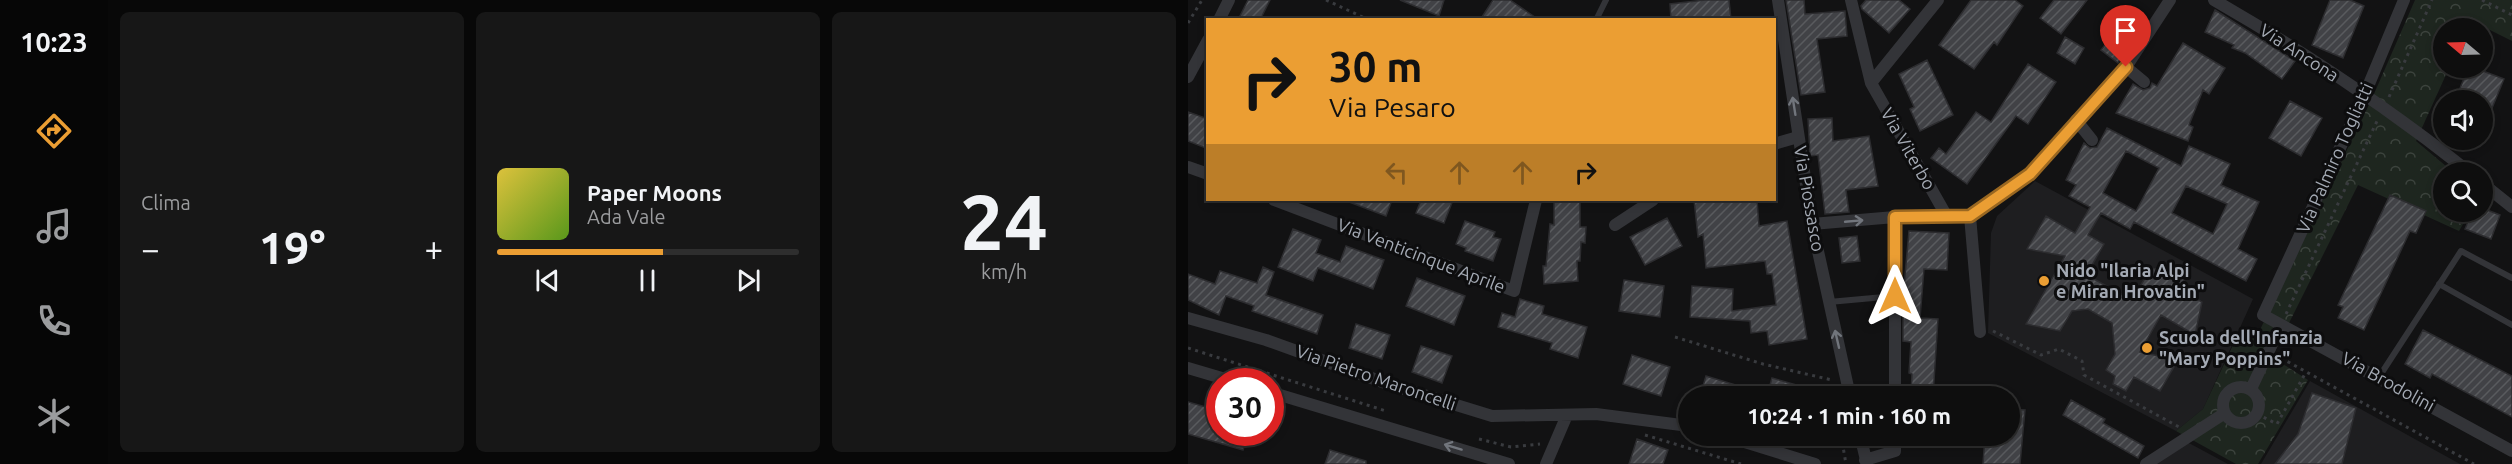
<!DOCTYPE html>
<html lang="it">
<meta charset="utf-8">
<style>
body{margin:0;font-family:Ubuntu,sans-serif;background:#171717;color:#f1f3f6;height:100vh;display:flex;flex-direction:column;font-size:22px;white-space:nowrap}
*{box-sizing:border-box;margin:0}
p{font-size:20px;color:#9b9c9e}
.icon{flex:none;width:33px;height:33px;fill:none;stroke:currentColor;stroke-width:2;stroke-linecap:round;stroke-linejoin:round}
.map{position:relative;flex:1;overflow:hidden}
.panel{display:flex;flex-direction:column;gap:12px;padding:12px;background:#080808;width:1080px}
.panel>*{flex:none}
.top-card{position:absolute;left:18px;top:18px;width:570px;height:183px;border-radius:0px;box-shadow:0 3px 9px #0003,0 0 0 2px #2e2e2e;background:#eb9e33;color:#111;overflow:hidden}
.needle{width:39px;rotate:289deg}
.tools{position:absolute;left:1245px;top:18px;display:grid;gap:12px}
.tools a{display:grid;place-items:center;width:60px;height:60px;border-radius:50%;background:#0e0e0e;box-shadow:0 3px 9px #0003,0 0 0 2px #2e2e2e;font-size:30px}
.speed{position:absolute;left:18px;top:368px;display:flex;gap:12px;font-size:30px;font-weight:700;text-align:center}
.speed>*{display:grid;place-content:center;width:78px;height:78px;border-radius:50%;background:#0e0e0e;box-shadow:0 3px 9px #0003,0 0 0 2px #2e2e2e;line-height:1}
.speed .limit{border:9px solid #d22;background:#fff;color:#111}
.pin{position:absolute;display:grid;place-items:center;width:51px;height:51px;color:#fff;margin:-62px -26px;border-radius:50% 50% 50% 0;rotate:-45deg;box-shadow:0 0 6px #0007}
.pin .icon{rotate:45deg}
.me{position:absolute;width:66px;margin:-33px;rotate:0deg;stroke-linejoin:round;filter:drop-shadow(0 0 4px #0008)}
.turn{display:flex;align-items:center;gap:21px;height:126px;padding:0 24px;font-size:27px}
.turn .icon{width:78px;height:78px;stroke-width:2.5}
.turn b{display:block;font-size:42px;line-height:51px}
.lanes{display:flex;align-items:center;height:57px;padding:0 24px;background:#0003;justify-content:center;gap:30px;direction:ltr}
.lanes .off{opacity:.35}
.big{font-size:45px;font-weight:700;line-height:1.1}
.panel .card{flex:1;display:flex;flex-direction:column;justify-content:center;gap:9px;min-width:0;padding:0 21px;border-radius:9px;background:#171717}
.panel .dial{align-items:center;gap:0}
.dial b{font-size:78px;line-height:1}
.song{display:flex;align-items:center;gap:18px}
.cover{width:72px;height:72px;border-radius:9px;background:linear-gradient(135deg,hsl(50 70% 55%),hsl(90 70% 35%))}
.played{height:6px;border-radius:3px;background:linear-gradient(90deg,#eb9e33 55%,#2e2e2e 55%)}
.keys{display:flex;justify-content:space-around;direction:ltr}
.heat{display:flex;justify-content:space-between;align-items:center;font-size:33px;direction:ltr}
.panel .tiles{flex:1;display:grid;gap:12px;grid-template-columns:repeat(3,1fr)}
.trip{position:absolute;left:490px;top:386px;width:342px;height:60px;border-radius:30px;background:#0e0e0e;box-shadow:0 3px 9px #0003,0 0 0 2px #2e2e2e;font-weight:700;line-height:60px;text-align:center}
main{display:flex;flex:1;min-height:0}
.dock{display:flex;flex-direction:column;width:108px;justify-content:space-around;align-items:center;background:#060606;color:#9b9c9e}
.dock .icon{width:42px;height:42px}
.dock .current{color:#eb9e33}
.dock b{font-size:27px;color:#f1f3f6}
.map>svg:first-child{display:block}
</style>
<main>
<nav class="dock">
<b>10:23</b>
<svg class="icon current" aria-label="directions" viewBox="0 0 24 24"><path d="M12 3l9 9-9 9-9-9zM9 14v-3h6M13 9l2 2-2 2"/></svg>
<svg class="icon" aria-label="music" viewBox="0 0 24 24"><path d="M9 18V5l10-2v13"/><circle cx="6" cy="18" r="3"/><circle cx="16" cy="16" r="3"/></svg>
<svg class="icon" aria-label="phone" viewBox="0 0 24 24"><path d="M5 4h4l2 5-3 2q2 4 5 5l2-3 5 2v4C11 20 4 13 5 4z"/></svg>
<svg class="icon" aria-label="climate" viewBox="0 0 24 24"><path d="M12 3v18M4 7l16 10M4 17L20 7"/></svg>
</nav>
<section class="panel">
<div class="tiles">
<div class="card"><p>Clima</p>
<div class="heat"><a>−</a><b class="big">19°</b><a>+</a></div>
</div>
<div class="card">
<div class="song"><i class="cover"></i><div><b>Paper Moons</b><p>Ada Vale</p></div></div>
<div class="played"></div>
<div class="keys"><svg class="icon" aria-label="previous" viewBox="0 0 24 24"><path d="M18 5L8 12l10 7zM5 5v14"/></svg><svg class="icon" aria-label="pause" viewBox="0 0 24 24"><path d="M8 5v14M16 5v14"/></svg><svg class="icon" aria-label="next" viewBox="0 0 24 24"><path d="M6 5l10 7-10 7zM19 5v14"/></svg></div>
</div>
<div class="card dial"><b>24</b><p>km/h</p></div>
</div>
</section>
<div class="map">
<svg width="1324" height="464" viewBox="0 0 1324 464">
<defs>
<pattern id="park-crowns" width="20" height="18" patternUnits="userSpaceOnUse" patternTransform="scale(1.5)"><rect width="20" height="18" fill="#1e261f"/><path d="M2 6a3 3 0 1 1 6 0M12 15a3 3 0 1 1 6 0" fill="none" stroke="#3c433d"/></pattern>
<pattern id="building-hatch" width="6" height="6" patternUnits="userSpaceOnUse" patternTransform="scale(1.5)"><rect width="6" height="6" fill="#414246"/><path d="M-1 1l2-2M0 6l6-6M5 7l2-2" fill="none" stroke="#595b5e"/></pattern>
</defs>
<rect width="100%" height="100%" fill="#121213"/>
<path fill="#1e1e20" d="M 847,181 L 1065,299 L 1015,409 L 988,431 L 800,333 L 803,233 L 809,216 Z
M 1122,381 L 1272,464 L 1073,464 Z
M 999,442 L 1040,464 L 968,464 Z"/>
<path fill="url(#park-crowns)" d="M 1227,0 L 1324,0 L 1324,41 L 1282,20 L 1278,28 L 1256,28 L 1256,68 L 1261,68 L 1228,141 L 1265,172 L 1256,172 L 1256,212 L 1282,212 L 1271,231 L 1170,185 L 1084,357 L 1120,380 L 1070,464 L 1048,464 L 988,431 L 1015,409 L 1053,328 L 1069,336 L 1186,94 Z"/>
<path fill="url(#building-hatch)" stroke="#2c2c2f" stroke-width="1.5" fill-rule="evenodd" d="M 60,0 L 82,0 L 72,20 L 50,20 Z
M 212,0 L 256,0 L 251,16 Z
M 305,0 L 322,0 L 351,20 L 292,20 Z
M 517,0 L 541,0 L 543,20 L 483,20 L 482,4 Z
M 598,0 L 616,0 L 617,14 L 657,11 L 659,36 L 629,39 L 637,92 L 613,95 Z
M 678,0 L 711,0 L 722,9 L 701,33 L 674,9 L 673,6 Z
M 783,0 L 827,0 L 835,6 L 809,45 L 806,42 L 786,69 L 751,45 Z
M 866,0 L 899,0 L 873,34 L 852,18 Z
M 1142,0 L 1162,0 L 1176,6 L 1155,58 L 1124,45 Z
M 1027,10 L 1107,61 L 1094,79 L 1057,53 L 1044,48 L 1046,45 L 1017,32 Z
M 937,18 L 953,29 L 930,63 L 913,50 Z
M 877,37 L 896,48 L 887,64 L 869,53 Z
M 995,43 L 1037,68 L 1021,94 L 1015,90 L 1001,125 L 1005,127 L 1000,141 L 928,113 L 945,84 L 955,90 L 962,88 L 964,83 L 969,86 Z
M 739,60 L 765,115 L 732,131 L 722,109 L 726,107 L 711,74 Z
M 840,64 L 868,82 L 840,124 L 828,116 L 779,184 L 743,158 L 751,148 L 758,154 L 788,112 L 803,122 Z
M 1280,68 L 1287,68 L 1316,79 L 1295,130 L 1294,100 L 1280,100 L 1269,96 Z
M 1102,101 L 1134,118 L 1113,156 L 1081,138 Z
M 0,112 L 20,119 L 20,149 L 0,141 Z
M 644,118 L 645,141 L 681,136 L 690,186 L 658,190 L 661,212 L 637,214 L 630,155 L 622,156 L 620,119 Z
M 919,128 L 993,166 L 1001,146 L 1042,164 L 1033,185 L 1071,202 L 1050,249 L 1069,259 L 1058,281 L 946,222 L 942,229 L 913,213 L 900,235 L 916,244 L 903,267 L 904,278 L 944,300 L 963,268 L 997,274 L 994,290 L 1014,302 L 1007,335 L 973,315 L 952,352 L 990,360 L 972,391 L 946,377 L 938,391 L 925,384 L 927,376 L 918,370 L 927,354 L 924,323 L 900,309 L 884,311 L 872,331 L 838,324 L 877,256 L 839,249 L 858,216 L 887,233 L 902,207 L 881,196 L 888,185 L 878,180 L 896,143 L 902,148 L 909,147 ZM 938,151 L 971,168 L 948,211 L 915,193 ZM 998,186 L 1039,204 L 1025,234 L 984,213 Z
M 1202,195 L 1238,211 L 1228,233 L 1222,231 L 1176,330 L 1150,318 L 1155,307 L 1150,305 Z
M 156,200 L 204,200 L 198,216 Z
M 233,200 L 265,200 L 256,223 L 228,213 Z
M 366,200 L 392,200 L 392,227 L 398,227 L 397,243 L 393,242 L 392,261 L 389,261 L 390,281 L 356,284 L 355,266 L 358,266 L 362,224 L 366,225 Z
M 506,200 L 569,200 L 571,226 L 599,221 L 619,339 L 581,345 L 579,331 L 563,333 L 562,321 L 502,317 L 504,286 L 545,289 L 544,311 L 588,305 L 584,274 L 579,274 L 577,261 L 518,268 L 515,234 L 510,237 Z
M 1294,208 L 1312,215 L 1303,239 L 1277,229 L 1284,212 L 1294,212 Z
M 479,218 L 494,246 L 457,265 L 442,237 Z
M 277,221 L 307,232 L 305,237 L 313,239 L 305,261 L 277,251 L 278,248 L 268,244 Z
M 105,229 L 133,240 L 128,253 L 152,262 L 158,246 L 196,260 L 185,289 L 130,268 L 125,281 L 90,267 Z
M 721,231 L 761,233 L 759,270 L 736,269 L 732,318 L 750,319 L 745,396 L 723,396 L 724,374 L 721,373 L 723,342 L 715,341 L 715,297 Z
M 669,236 L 672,261 L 654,263 L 651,238 Z
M 75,267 L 86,272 L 78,295 L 135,315 L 129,334 L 64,311 L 66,306 L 38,296 L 31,315 L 0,300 L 0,274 L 27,284 L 32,271 L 69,283 Z
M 229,278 L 277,296 L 266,325 L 218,306 Z
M 436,280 L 476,286 L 472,317 L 431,311 Z
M 332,299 L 356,306 L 354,314 L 399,327 L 390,358 L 362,349 L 364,343 L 310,327 L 314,313 L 327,317 Z
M 168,324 L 202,335 L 194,359 L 161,348 Z
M 1235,330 L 1324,376 L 1324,417 L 1244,374 L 1242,378 L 1217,364 Z
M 233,346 L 264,356 L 254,383 L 224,372 Z
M 444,355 L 482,367 L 473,396 L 435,384 Z
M 518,376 L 574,393 L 574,396 L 512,396 Z
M 584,378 L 612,386 L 609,396 L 579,396 Z
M 1124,393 L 1168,408 L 1154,464 L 1087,464 L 1110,434 Z
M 883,400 L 917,419 L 915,423 L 956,446 L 950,458 L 875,415 Z
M 0,402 L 32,411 L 32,432 L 60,432 L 55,450 L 0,434 Z
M 822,409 L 837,410 L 832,464 L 795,464 L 797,435 L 822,435 Z
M 449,439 L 480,450 L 475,464 L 441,464 Z
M 142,450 L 178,461 L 178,464 L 137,464 Z"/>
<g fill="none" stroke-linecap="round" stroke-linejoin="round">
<path stroke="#393b3f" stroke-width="3" stroke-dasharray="3 4.5" stroke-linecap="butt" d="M 138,0 L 181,20
M 1294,0 L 1324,15
M 0,23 L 14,0
M 1201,97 L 1244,0
M 1098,314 L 1190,119
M 805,331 L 853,355 L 871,349 L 894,361 L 896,375 L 991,427
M 487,337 L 575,364 L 644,380
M 0,348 L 198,411
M 1093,358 L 1286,464
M 1069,414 L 1089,424 L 1118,372
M 457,435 L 553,464
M 653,435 L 658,464
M 291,439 L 323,447 L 352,444"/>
<path stroke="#333438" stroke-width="6" d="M 408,20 L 418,0
M 1251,284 L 1324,325
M 641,302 L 707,296
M 1191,377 L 1273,251 L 1324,278"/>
<path stroke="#333438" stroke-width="12" d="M 590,0 L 624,224 L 662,396
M 663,0 L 683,83
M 750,0 L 683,83 L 758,215
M 1026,0 C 1113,50 1203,110 1281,172
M 1216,0 L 1176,96 L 1075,315 L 1324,451
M 31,20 L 41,0
M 938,67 L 956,82
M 0,77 L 20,40
M 888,120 L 904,140
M 586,144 L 610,137
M 0,167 L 20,174
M 1294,183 L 1324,207
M 86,200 L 326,291 L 348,200
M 782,216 L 792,332
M 624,224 L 707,217 L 782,216 L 841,174 L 938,67 L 982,0
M 427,225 L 465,200
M 0,318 L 78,340 L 200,384 L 304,416 L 408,414 L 501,426
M 0,368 L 44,381
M1035 405a18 18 0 1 1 36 0a18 18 0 1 1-36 0Z
M 1063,389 L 1093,325
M 82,392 L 321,464
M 707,396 L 707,217
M 534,435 L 627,464
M 672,435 L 679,464
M 677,460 L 707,451 L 707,435
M 358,464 L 379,415
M 958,464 L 1037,413"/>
</g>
<defs><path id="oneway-shaft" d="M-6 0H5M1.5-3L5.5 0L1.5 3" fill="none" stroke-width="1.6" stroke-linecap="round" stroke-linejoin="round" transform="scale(1.5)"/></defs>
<g stroke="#71757c">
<use href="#oneway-shaft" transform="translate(606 106) rotate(-99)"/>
<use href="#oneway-shaft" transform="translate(666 221) rotate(-5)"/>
<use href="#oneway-shaft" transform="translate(649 339) rotate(-103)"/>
<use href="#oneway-shaft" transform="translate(265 447) rotate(-163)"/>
</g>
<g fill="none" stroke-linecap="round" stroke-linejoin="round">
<g stroke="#996721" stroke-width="15">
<path id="route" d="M 707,296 L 707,217 L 782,216 L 842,174 L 938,67"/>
</g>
<use href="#route" stroke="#eb9e33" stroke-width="10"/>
</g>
<g fill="#eb9e33" stroke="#0d0d0e" stroke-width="2">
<circle cx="856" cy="281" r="6"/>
<circle cx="959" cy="348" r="6"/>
</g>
<g text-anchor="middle" stroke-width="6" stroke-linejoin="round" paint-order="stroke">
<g font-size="18" fill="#a4aab4" stroke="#0d0d0e">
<text transform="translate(1111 53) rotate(33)" y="6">Via Ancona</text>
<text transform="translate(720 149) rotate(60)" y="6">Via Viterbo</text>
<text transform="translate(1147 158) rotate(-66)" y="6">Via Palmiro Togliatti</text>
<text transform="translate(621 199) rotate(80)" y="6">Via Piossasco</text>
<text transform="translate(233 256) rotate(21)" y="6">Via Venticinque Aprile</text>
<text transform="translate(188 378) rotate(19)" y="6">Via Pietro Maroncelli</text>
<text transform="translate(1200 382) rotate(29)" y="6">Via Brodolini</text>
</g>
<g font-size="18" font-weight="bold" fill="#a4aab4" stroke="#0d0d0e" text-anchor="start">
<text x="868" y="277">Nido "Ilaria Alpi<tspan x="868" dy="21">e Miran Hrovatin"</tspan></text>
<text x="971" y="344">Scuola dell'Infanzia<tspan x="971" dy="21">"Mary Poppins"</tspan></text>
</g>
</g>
</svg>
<div class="tools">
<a><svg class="needle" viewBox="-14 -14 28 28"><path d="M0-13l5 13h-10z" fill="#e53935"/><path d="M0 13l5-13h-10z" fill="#9b9c9e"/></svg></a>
<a><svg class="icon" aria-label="sound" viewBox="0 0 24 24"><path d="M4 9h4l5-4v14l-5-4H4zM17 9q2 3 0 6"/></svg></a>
<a><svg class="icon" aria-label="search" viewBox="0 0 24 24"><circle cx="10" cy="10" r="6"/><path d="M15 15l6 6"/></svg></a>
</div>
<div class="speed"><div class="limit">30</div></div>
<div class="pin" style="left:938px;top:67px;background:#d93025"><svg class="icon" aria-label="arrive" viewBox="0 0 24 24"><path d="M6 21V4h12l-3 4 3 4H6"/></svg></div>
<svg class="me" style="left:707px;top:296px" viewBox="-20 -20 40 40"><path d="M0-17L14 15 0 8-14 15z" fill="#eb9e33" stroke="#fff" stroke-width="4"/></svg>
<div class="trip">10:24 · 1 min · 160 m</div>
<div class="top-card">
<div class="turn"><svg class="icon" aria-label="right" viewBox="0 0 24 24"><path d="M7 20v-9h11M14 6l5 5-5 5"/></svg><div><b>30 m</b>Via Pesaro</div></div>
<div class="lanes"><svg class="icon off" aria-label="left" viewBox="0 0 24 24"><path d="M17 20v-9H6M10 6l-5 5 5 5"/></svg><svg class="icon off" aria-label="ahead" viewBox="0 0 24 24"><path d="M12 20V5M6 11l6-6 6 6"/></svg><svg class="icon off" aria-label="ahead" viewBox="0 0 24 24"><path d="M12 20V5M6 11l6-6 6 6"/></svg><svg class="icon" aria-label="right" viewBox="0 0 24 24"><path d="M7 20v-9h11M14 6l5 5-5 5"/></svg></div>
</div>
</div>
</main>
